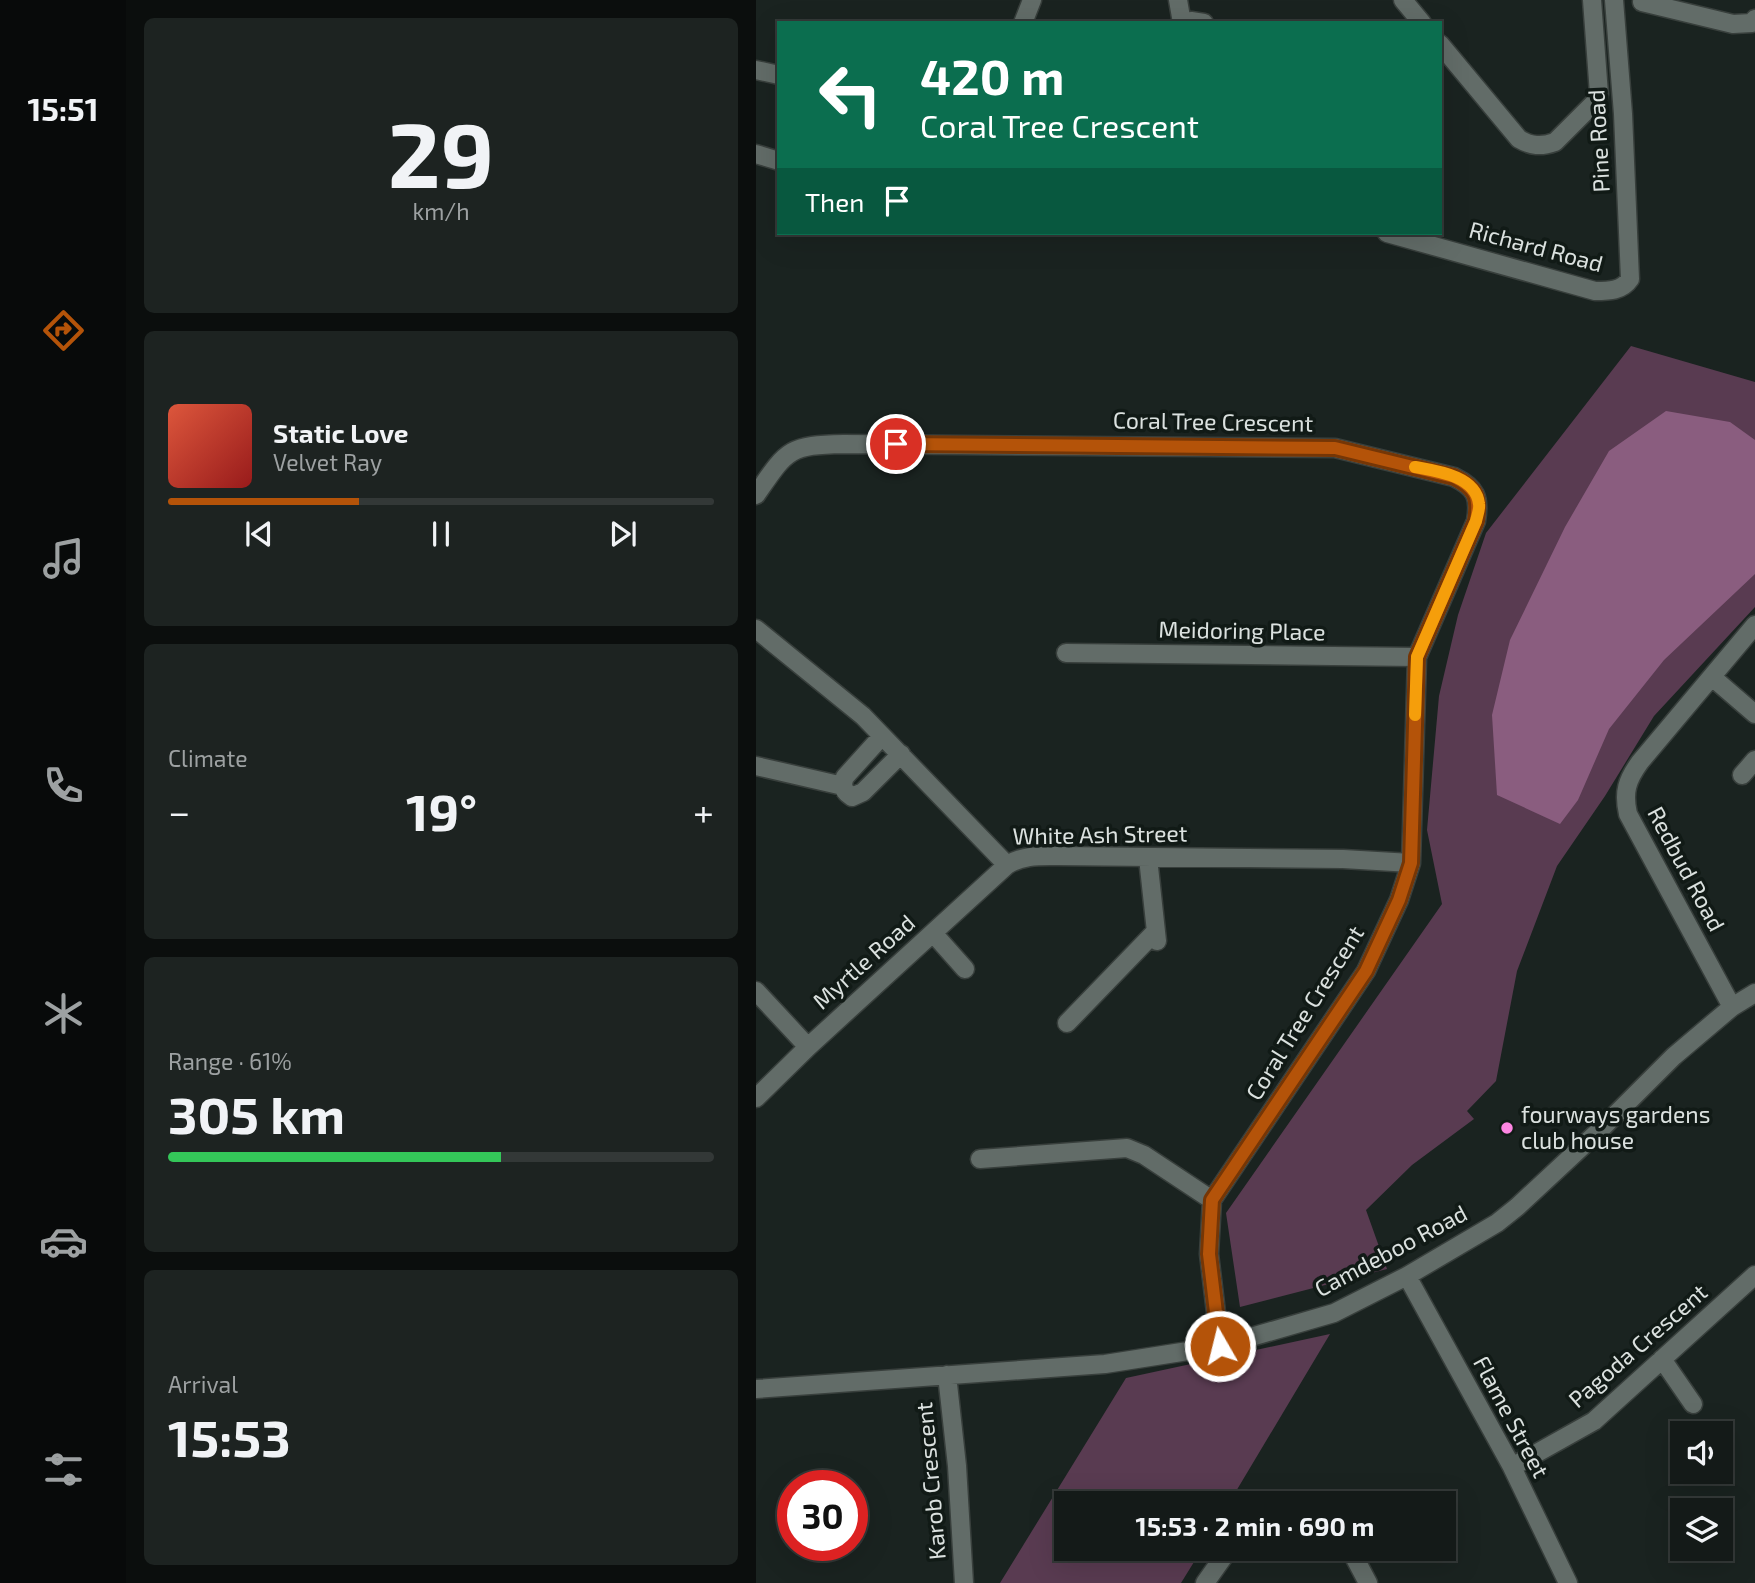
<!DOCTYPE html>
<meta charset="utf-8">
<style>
body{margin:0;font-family:"Exo 2",sans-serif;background:#1d2321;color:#f1f3f6;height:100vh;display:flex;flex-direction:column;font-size:26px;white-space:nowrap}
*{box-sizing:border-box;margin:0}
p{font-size:23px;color:#9da1a2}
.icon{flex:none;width:38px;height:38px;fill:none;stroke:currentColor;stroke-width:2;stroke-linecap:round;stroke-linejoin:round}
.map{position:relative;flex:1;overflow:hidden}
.drawer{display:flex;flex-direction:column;gap:18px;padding:18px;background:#0b0e0d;width:630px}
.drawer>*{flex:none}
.top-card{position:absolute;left:21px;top:21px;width:665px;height:214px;border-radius:0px;box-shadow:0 7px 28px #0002,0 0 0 2px #333837;background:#0b6e4f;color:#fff;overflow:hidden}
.fabs{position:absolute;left:914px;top:1421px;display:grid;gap:14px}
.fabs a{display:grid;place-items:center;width:63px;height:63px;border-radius:0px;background:#141a18;box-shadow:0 7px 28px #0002,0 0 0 2px #333837;font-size:35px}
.speed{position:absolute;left:21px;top:1470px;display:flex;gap:14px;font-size:35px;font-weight:700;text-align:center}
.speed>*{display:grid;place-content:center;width:91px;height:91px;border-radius:50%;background:#141a18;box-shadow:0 7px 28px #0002,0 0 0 2px #333837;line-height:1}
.speed .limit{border:10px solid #d22;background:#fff;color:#111}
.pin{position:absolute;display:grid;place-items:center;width:60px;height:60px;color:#fff;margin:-30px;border:4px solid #fff;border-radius:50%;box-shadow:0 2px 7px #0007}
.me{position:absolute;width:77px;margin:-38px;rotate:352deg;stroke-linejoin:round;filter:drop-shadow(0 0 5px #0008)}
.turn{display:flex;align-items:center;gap:24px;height:147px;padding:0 28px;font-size:32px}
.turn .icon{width:91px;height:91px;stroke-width:2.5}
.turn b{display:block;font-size:49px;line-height:60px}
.then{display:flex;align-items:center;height:66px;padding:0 28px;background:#0003;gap:14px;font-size:26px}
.big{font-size:52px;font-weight:700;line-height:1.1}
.drawer .card{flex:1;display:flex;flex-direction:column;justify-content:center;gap:10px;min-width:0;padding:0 24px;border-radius:10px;background:#1d2321}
.drawer .dial{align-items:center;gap:0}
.dial b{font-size:91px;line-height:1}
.song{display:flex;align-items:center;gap:21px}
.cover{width:84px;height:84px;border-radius:10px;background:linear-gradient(135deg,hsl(10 70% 55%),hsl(0 70% 35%))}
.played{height:7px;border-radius:4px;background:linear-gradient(90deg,#b45309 35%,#333837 35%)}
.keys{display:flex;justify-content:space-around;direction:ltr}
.heat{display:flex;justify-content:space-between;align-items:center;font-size:38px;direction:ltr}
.charge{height:10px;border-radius:5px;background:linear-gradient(90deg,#34c759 61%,#333837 0)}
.trip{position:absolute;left:298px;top:1491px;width:402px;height:70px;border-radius:0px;background:#141a18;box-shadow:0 7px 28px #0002,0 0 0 2px #333837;font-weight:700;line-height:70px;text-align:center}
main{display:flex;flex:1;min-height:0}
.tabs{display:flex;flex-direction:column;width:126px;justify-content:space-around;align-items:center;background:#080a0a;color:#9da1a2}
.tabs .icon{width:49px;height:49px}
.tabs .active{color:#b45309}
.tabs b{font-size:32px;color:#f1f3f6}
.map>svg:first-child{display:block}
</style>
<main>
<nav class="tabs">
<b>15:51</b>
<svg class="icon active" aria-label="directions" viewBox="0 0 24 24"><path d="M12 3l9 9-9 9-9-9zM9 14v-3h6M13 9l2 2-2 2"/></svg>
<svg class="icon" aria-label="music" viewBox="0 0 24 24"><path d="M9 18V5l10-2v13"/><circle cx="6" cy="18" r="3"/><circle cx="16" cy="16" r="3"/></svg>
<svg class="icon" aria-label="phone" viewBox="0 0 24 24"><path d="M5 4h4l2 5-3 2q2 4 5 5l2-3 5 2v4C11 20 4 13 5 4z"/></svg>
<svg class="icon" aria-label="climate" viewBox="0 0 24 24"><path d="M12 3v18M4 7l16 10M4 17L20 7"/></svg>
<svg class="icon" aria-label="car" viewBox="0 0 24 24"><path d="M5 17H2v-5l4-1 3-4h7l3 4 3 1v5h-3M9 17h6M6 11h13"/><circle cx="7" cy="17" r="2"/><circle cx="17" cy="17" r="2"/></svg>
<svg class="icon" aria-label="filters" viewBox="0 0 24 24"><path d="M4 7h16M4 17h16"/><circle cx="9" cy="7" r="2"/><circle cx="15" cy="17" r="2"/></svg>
</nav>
<section class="drawer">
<div class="card dial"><b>29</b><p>km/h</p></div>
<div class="card">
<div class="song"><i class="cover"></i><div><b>Static Love</b><p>Velvet Ray</p></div></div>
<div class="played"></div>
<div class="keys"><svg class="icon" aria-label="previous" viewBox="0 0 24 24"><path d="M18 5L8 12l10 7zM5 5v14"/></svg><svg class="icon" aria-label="pause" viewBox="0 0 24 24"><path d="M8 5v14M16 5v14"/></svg><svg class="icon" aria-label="next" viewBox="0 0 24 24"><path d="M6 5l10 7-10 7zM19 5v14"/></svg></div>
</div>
<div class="card"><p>Climate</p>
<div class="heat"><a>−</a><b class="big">19°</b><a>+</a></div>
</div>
<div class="card"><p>Range · 61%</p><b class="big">305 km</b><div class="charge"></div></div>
<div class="card"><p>Arrival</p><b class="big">15:53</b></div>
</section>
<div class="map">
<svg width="999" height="1583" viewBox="0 0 999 1583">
<rect width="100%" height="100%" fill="#1a2320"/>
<path fill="#593b51" d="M 875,346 L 999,382 L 999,607 L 898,716 L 849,796 L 801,866 L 761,971 L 740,1081 L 711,1111 L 718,1119 L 656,1165 L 610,1210 L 631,1269 L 484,1307 L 470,1213 L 686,904 L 671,830 L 683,696 L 702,615 L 730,533 Z
M 574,1334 L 473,1503 L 310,1503 L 310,1549 L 446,1549 L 425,1583 L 244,1583 L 370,1378 Z"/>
<path fill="#8a5d7f" d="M 910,411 L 974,422 L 999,440 L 999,574 L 908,660 L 853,729 L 822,800 L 804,824 L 741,795 L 736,715 L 754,640 L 809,527 L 853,451 Z"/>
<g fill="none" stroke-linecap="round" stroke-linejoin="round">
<g stroke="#383f3c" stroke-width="21">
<path id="minor" d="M 422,0 L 426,23
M 647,0 L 666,23
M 886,2 L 977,24 L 996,23 L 999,19
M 267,23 L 276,0
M 429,23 L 435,21 L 448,23
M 684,44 L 763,139 C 775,146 785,147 799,142 L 840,101 L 843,94 L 836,0
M 0,70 L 23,75
M 0,154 L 23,161
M 631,233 L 839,291 C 853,291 866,291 874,279 L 867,114 L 858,0
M 0,495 C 31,450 32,445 88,444 L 579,448 L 698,477 C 720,488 724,497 720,521 L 661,657 L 655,863 L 643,900 L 610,971 L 456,1200 L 453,1254 L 464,1346
M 0,629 L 107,716 L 251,865 C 267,855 283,856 301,856 L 587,859 L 655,863
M 310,653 L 661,657
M 956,677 L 999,714
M 126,736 L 89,777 C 85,786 88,792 96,797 L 107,792 L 145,754
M 0,766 L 87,786
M 986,775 L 999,760
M 392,858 L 401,941
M 177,933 L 209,969
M 0,991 L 52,1047
M 976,1007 L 872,814 C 867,792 871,780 884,762 L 999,625
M 311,1023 L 400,931
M 0,1098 L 52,1047 L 251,865
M 224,1159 L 371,1148 L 388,1155 L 456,1200
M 651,1276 L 756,1467 L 812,1583
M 906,1359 L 937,1404
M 191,1375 L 201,1466 L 208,1583
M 0,1389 L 349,1364 L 464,1346 L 578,1313 L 651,1276 L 741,1223 L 761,1207 L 846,1128 L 918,1056 L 976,1007 L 999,993
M 756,1467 L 838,1421 L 999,1275
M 594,1549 L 612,1583
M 449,1583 L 473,1549"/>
</g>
<use href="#minor" stroke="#626c68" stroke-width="18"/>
</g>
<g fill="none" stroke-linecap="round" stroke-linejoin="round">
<g stroke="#753606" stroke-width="18">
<path id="route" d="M 140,444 L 579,448 L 698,477 C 720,488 724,497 720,521 L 661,657 L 655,863 L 643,900 L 610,971 L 456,1200 L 453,1254 L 464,1346"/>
</g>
<use href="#route" stroke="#b45309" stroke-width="12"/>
<path stroke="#f59e0b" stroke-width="12" d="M 659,467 C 681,471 720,476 723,504 C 724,509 721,516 720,521 L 661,657 L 659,715"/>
</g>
<circle fill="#fd86e2" stroke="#111a16" stroke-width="2.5" cx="751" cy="1128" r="7"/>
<g text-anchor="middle" stroke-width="7" stroke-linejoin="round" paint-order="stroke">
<g font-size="23" fill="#dbe1df" stroke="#111a16">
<text transform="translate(843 141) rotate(-93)" y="8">Pine Road</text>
<text transform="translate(780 247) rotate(15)" y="8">Richard Road</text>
<text transform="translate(457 422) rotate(1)" y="8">Coral Tree Crescent</text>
<text transform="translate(486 631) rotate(1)" y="8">Meidoring Place</text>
<text transform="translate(344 835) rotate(-1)" y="8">White Ash Street</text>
<text transform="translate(930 869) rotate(62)" y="8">Redbud Road</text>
<text transform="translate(108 962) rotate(-42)" y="8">Myrtle Road</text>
<text transform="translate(549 1013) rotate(-58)" y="8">Coral Tree Crescent</text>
<text transform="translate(635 1251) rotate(-28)" y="8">Camdeboo Road</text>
<text transform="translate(882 1346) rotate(-41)" y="8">Pagoda Crescent</text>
<text transform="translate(755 1417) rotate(62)" y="8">Flame Street</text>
<text transform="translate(175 1481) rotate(-95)" y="8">Karob Crescent</text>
</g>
<g font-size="23" fill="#dbe1df" stroke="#111a16" text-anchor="start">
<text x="765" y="1123">fourways gardens<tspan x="765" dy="26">club house</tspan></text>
</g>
</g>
</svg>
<div class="fabs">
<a><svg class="icon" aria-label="sound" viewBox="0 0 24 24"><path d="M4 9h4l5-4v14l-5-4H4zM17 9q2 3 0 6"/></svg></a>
<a><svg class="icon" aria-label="layers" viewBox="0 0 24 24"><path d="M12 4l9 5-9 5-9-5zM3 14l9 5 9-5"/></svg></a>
</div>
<div class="speed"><div class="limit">30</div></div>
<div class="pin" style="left:140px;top:444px;background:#d93025"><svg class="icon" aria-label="arrive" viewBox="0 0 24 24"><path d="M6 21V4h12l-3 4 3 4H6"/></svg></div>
<svg class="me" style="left:464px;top:1346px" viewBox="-20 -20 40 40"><circle r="17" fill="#b45309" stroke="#fff" stroke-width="3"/><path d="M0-11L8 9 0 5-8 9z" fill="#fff"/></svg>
<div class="trip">15:53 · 2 min · 690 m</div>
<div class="top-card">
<div class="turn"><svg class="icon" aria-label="left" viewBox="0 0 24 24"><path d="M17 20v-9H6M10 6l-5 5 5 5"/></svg><div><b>420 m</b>Coral Tree Crescent</div></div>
<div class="then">Then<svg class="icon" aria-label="arrive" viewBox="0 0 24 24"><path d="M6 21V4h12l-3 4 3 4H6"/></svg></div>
</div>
</div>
</main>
